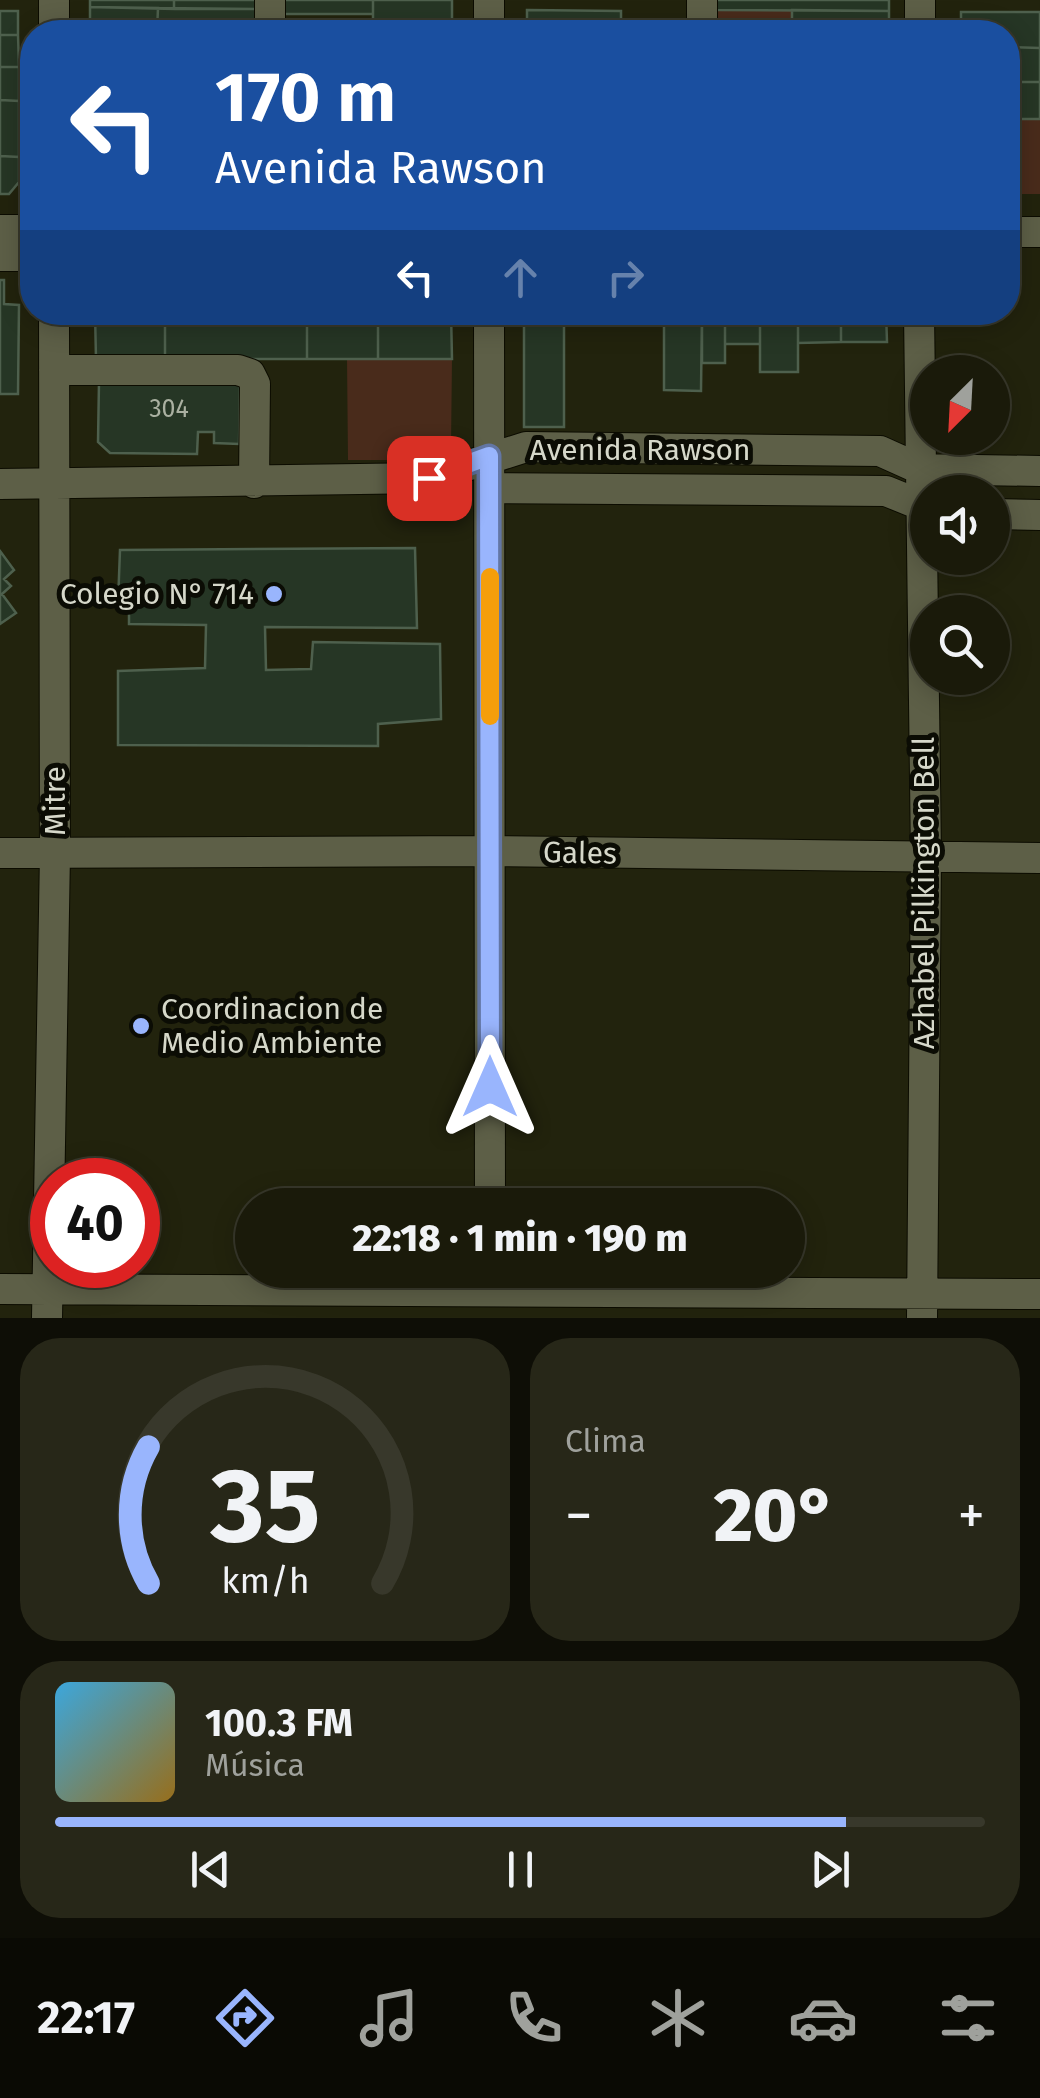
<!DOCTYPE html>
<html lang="es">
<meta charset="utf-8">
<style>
body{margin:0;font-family:"Fira Sans",sans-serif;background:#272718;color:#f1f3f6;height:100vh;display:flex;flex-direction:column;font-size:38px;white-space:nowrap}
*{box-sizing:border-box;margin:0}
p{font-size:32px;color:#9fa19c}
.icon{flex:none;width:55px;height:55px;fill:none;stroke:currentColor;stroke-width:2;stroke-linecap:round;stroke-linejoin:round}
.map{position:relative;height:1318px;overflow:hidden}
.details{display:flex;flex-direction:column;gap:20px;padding:20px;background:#0e0e06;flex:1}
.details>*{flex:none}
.hud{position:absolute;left:20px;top:20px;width:1000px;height:305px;border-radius:40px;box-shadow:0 5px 25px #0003,0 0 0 2px #38382b;background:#1a4fa0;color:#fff;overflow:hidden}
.needle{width:65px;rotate:204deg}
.controls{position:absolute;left:910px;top:355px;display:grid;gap:20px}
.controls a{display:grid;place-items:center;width:100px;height:100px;border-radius:50%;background:#1a1a0a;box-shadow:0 5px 25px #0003,0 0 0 2px #38382b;font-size:50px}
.speed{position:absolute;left:30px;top:1158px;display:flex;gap:20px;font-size:50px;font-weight:700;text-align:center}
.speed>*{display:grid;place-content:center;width:130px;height:130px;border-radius:50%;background:#1a1a0a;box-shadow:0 5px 25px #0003,0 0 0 2px #38382b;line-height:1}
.speed .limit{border:15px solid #d22;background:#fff;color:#111}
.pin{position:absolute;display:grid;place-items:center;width:85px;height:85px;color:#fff;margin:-42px;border-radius:20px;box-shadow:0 5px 15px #0006}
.me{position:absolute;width:110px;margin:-55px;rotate:0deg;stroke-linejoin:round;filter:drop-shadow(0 0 8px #0008)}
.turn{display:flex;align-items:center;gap:35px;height:210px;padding:0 30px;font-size:45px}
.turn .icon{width:130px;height:130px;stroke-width:2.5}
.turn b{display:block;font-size:70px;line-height:85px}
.lanes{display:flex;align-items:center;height:95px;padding:0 30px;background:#0003;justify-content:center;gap:50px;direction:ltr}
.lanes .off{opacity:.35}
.big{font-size:75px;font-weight:800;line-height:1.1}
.details .card{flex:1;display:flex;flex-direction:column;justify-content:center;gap:15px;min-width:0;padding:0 35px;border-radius:40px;background:#272718}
.details .dial{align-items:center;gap:0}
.dial svg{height:260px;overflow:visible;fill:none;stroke:#38382b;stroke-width:7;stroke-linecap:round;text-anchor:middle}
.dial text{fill:#f1f3f6;stroke:none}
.song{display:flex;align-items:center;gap:30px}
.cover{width:120px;height:120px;border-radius:15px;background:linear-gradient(135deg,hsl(200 70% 55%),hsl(40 70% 35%))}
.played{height:10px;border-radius:5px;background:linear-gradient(90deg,#99b5fd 85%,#38382b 85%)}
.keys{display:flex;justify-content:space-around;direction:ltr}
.heat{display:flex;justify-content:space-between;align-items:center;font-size:55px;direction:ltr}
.details .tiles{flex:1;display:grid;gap:20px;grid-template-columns:1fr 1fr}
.card:last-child{grid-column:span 2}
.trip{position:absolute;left:235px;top:1188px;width:570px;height:100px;border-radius:50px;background:#1a1a0a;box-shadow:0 5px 25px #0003,0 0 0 2px #38382b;font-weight:800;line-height:100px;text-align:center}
.tab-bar{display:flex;height:160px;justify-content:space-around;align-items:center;background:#0a0a04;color:#9fa19c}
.tab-bar .icon{width:70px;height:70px}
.tab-bar .active{color:#99b5fd}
.tab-bar b{font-size:45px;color:#f1f3f6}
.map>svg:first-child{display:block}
</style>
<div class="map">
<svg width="1040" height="1318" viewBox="0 0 1040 1318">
<rect width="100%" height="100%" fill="#22230d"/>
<path fill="#492b1b" d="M 716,10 L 792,10 L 792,32 L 716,32 Z
M 1008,119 L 1040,119 L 1040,194 L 1008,194 Z
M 347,359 L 452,359 L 451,447 L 445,460 L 348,460 Z"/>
<path fill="#263625" stroke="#4e604d" stroke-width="2.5" d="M 90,0 L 174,0 L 174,9 L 90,7 Z
M 174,0 L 260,0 L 260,9 L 174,9 Z
M 281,0 L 373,0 L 373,14 L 281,14 Z
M 373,0 L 452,0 L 452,20 L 446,20 L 446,28 L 440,32 L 373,32 Z
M 716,0 L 889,0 L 889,11 L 716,10 Z
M 90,7 L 158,8 L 157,32 L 90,32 Z
M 158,8 L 260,9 L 260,32 L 157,32 Z
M 527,10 L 621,11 L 621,32 L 527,32 Z
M 792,10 L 889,11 L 889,32 L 792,32 Z
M 0,11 L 18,11 L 18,35 L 0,35 Z
M 961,12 L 1040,12 L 1040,48 L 1008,47 L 1008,32 L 961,32 Z
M 0,35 L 18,35 L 19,67 L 0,67 Z
M 1008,47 L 1040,48 L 1040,82 L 1008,82 Z
M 0,67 L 19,67 L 19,101 L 0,100 Z
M 1008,82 L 1040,82 L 1040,119 L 1008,119 Z
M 0,100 L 19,101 L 19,157 L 0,156 Z
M 0,156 L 19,157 L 19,182 L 9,194 L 0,194 Z
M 0,280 L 4,280 L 4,304 L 19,305 L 18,394 L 0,394 Z
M 95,312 L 165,312 L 165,359 L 96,359 Z
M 165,312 L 307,312 L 307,359 L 165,359 Z
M 307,312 L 378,312 L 378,359 L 307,359 Z
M 378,312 L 451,312 L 452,359 L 378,359 Z
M 524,312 L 564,312 L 564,427 L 524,427 Z
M 664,312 L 702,312 L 701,391 L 664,390 Z
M 702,312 L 725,312 L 725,363 L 702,363 Z
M 725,312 L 760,312 L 760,344 L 725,344 Z
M 760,312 L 798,312 L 798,372 L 760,372 Z
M 798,312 L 841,312 L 841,342 L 798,343 Z
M 841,312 L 886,312 L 887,342 L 841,342 Z
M 99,382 L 240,384 L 239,444 L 214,443 L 214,432 L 198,432 L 197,454 L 110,453 L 98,442 Z
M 415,548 L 417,628 L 265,627 L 266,670 L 311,669 L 313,642 L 440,644 L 441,719 L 378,724 L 378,746 L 118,745 L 118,671 L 205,668 L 206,625 L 129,624 L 129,603 L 118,603 L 120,550 Z
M 0,551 L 14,570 L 4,579 L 11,586 L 2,594 L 16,613 L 0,624 Z"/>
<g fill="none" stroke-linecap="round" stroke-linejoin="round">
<g stroke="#0c0c00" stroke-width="32">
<path id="minor" d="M 489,0 L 489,32
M 54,32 L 54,0
M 270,32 L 270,0
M 702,32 L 702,0
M 920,32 L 920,0
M 0,230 L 32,230
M 1008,232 L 1040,232
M 0,256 L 32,256
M 489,312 L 490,1205
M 919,312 L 926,857 L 922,1318
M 54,370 L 238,370 L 250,374 L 255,384 L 254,483
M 0,484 L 429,478 L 526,447 L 880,451 L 920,469 L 1040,471
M 490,488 L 886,491 L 928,508
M 992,514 L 1040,515
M 0,853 L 489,851 L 1040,858
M 0,1289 L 1040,1294
M 47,1318 L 55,853 L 54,312"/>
</g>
<use href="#minor" stroke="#5d5f47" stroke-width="30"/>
</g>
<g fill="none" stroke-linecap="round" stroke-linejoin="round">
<g stroke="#6376a4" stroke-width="25">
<path id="route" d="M 429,478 L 489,456 L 490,1087"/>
</g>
<use href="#route" stroke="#99b5fd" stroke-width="18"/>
<path stroke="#f59e0b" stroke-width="18" d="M 490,716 L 490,577"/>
</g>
<g fill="#99b5fd" stroke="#0b0c04" stroke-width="4">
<circle cx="274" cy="594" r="10"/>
<circle cx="141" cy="1026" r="10"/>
</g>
<g text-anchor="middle" stroke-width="10" stroke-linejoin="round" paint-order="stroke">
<g font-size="25" fill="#aab0a1">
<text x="169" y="417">304</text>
</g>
<g font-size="30" fill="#d6d8ca" stroke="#0b0c04">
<text x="640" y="460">Avenida Rawson</text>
<text transform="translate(55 801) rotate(-90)" y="10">Mitre</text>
<text transform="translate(580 853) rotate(1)" y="10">Gales</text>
<text transform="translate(924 893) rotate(-90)" y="10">Azhabel Pilkington Bell</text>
</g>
<g font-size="30" fill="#d6d8ca" stroke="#0b0c04" text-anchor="end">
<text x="254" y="604">Colegio N° 714</text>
<text x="161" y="1019" text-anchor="start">Coordinacion de<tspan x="161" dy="34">Medio Ambiente</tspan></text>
</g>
</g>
</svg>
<div class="controls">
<a><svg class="needle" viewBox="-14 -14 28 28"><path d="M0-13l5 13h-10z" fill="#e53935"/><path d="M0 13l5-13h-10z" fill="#9fa19c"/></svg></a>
<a><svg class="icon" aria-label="sound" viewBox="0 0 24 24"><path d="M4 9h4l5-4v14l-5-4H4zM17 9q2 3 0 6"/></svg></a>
<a><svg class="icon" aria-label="search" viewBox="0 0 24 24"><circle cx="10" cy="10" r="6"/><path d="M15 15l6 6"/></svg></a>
</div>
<div class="speed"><div class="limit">40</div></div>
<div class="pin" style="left:429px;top:478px;background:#d93025"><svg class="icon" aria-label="arrive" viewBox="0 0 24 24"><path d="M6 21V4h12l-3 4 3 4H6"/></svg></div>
<svg class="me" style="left:490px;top:1087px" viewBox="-20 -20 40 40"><path d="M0-17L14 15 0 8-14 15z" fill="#99b5fd" stroke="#fff" stroke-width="4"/></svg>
<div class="trip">22:18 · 1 min · 190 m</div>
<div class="hud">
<div class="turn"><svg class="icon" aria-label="left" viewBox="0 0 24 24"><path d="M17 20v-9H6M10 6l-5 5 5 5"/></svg><div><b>170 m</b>Avenida Rawson</div></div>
<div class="lanes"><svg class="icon" aria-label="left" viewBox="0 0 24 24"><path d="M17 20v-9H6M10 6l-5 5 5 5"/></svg><svg class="icon off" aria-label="ahead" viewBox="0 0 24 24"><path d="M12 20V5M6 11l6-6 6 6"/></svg><svg class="icon off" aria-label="right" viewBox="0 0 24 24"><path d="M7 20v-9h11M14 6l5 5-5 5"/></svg></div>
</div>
</div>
<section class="details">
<div class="tiles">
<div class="card dial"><svg viewBox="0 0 100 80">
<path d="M14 69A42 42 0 1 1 86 69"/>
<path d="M14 69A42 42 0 0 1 14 27" stroke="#99b5fd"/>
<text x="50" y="56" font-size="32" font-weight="700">35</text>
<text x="50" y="72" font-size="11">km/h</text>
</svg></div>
<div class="card"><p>Clima</p>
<div class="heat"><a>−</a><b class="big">20°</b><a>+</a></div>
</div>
<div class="card">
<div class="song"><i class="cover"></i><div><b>100.3 FM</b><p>Música</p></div></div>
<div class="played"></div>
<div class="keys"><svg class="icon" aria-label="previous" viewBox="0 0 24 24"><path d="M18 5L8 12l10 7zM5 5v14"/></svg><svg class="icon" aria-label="pause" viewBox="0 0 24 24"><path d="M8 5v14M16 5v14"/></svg><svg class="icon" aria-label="next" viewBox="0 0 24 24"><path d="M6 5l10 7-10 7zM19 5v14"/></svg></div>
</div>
</div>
</section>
<nav class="tab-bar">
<b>22:17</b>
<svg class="icon active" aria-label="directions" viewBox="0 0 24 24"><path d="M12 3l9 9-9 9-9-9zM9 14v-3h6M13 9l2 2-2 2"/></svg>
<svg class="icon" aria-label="music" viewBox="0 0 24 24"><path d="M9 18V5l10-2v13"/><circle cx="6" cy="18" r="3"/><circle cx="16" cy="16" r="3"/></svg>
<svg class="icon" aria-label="phone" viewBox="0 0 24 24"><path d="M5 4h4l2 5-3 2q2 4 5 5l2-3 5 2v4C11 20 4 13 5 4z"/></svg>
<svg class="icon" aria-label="climate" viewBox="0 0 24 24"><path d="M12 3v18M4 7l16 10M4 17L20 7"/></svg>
<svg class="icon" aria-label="car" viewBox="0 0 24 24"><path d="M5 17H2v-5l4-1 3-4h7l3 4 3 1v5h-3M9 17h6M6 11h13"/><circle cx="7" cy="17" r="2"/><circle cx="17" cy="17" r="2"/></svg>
<svg class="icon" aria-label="filters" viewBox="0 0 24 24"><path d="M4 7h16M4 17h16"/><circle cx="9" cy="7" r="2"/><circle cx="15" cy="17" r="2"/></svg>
</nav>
